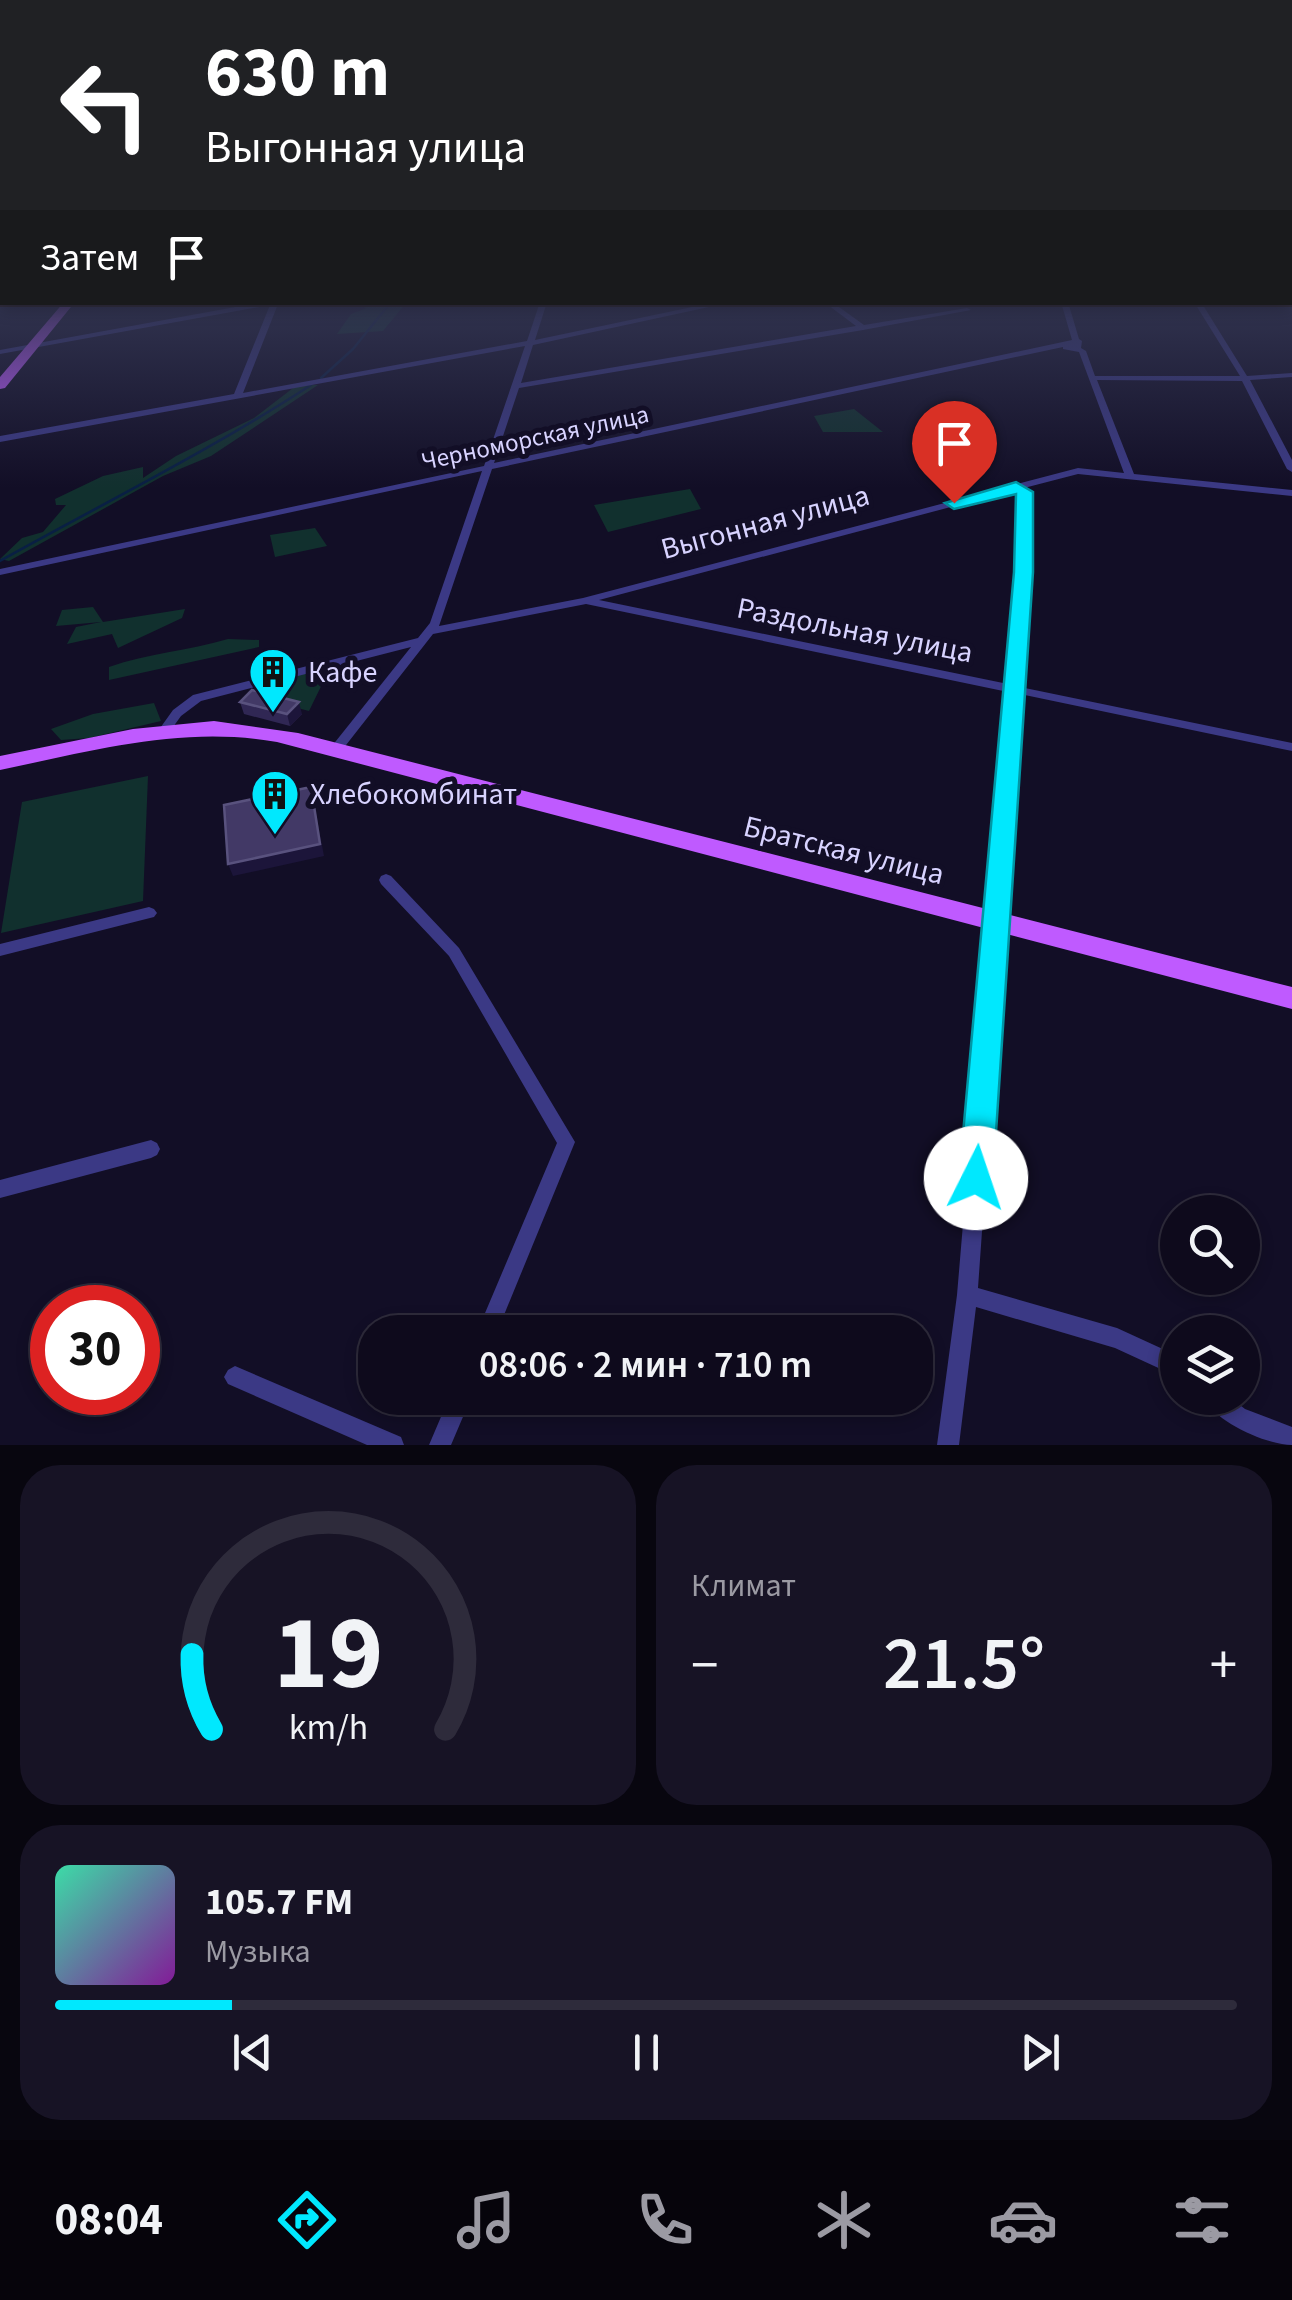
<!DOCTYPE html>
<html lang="ru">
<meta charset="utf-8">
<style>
body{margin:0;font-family:"Source Sans 3",sans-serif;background:#171325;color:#f1f3f6;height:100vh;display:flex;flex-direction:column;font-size:38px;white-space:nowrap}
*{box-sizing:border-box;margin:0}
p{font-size:32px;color:#9b9aa3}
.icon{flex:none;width:55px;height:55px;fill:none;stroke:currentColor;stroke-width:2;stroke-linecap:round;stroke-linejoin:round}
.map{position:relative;height:1445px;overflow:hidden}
.side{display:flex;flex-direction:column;gap:20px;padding:20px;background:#08060f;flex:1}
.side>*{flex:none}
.top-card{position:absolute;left:0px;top:0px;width:1292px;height:305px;box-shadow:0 5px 15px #0003,0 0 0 2px #2e2b3b;background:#202124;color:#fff;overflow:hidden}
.tools{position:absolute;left:1160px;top:1195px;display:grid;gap:20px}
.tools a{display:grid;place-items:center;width:100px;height:100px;border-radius:50%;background:#0e0a1c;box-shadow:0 5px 15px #0003,0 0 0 2px #2e2b3b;font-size:50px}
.speed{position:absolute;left:30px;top:1285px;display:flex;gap:20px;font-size:50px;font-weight:700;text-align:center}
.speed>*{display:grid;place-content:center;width:130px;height:130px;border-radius:50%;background:#0e0a1c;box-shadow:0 5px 15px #0003,0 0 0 2px #2e2b3b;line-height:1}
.speed .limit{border:15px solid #d22;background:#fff;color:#111}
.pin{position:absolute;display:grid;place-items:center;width:85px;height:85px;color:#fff;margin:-102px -42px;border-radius:50% 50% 50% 0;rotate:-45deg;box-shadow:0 0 10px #0007}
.pin .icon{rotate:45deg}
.me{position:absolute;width:110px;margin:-55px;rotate:4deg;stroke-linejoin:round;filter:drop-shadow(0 0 8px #0008)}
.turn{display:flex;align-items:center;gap:35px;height:210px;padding:0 40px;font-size:45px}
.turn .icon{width:130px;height:130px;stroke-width:2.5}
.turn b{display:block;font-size:70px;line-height:85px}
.then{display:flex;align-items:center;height:95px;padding:0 40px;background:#0003;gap:20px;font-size:38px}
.big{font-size:75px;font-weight:600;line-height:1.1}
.side .tile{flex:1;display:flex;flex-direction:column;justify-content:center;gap:15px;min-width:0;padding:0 35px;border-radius:40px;background:#171325}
.side .dial{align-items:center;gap:0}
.dial svg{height:260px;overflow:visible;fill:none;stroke:#2e2b3b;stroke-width:7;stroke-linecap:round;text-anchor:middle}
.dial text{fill:#f1f3f6;stroke:none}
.song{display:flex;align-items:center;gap:30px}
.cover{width:120px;height:120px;border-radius:15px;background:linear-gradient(135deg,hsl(160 70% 55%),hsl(290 70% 35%))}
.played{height:10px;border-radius:5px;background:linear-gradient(90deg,#00e8fe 15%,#2e2b3b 15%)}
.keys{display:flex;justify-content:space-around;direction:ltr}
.heat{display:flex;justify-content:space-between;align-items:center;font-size:55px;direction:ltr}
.side .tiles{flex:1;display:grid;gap:20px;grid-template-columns:1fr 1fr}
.tile:last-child{grid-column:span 2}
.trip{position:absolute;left:358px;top:1315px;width:575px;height:100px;border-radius:40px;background:#0e0a1c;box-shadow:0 5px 15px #0003,0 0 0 2px #2e2b3b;font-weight:600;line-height:100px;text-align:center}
.dock{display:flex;height:160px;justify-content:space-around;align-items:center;background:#06040b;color:#9b9aa3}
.dock .icon{width:70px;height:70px}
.dock .on{color:#00e8fe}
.dock b{font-size:45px;color:#f1f3f6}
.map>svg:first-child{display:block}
</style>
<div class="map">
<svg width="1292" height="1445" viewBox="0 0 1292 1445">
<rect width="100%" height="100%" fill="#120e26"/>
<path fill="#11302e" d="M 350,303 L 374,303 L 372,306 L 406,303 L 383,331 L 337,334 L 351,314 L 367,308 Z
M 297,385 L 318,385 L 211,456 L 163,476 L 9,561 L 0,559 L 22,538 L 43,532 L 66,505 L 56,505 L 55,499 L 103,476 L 143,467 L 143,478 L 176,456 L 254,418 Z
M 854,409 L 883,432 L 823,432 L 814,416 Z
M 690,489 L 701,509 L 608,532 L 594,505 Z
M 315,528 L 327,546 L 275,557 L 270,535 Z
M 93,607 L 103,622 L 185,609 L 182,618 L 118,648 L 112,634 L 67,644 L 76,627 L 101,622 L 56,626 L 62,610 Z
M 228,639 L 259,640 L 259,647 L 109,680 L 109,667 C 148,653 188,651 228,639 Z
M 330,668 L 309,711 L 278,703 L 289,690 L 294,676 Z
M 154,703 L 161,721 L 89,738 L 61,740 L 51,729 L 93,714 Z
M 148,776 L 143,901 L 1,933 L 22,802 Z"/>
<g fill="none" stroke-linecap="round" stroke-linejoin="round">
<path stroke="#091f44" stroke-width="2.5" d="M 321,378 L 353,349 L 391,302
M 0,561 C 104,503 211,450 311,385"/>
<path fill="#3b3985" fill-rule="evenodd" d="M 1290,286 L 1292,286 L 1292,288 L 1290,288 Z
M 263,302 L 280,302 L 278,304 L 243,393 L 527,341 L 540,302 L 547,302 L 535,340 L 716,302 L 732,302 L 533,345 L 521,383 L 856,326 L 824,302 L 832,302 L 864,325 L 967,308 L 971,310 L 863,330 L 519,388 L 494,463 L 1072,340 L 1061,302 L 1068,302 L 1079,339 L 1082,341 L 1081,348 L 1086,351 L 1095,376 L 1240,376 L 1194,302 L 1201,302 L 1247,376 L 1292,373 L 1292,377 L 1250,380 L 1292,460 L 1292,472 L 1287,469 L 1242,381 L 1097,380 L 1134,474 L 1292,490 L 1292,496 L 1078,474 L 1024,488 L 1030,493 L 1028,572 L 1020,687 L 1292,743 L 1292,751 L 1020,694 L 978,1288 L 1117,1328 L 1178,1356 L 1178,1377 L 1115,1348 L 976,1307 L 959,1445 L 937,1445 L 957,1295 L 1008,692 L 586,604 L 433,634 L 339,754 L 334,755 L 328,751 L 411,647 L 201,701 L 181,716 L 168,734 L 160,734 L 158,731 L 173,710 L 193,695 L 418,638 L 430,623 L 482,471 L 0,575 L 0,569 L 484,466 L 525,346 L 0,442 L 0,436 L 234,394 L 270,305 L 0,354 L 0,350 ZM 1063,347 L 1063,349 L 1079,352 L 1124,473 L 1078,468 L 583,598 L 439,626 L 492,469 ZM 1015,490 L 1020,494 L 1018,572 L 1008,684 L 599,600 Z
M 386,874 L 391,876 L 459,948 L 575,1142 L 497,1332 L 477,1332 L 557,1143 L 449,956 L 381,884 L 379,880 L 381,876 Z
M 149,907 L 154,909 L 157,913 L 154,917 L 0,956 L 0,944 Z
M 151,1140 L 157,1143 L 160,1149 L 157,1155 L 151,1158 L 0,1198 L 0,1180 Z
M 235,1366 L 401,1437 L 404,1445 L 367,1445 L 228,1384 L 224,1377 L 228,1370 Z
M 449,1398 L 471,1398 L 451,1445 L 429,1445 Z
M 1204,1398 L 1231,1398 L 1245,1409 L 1292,1427 L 1292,1445 C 1267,1445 1215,1422 1204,1398 Z"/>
<path fill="#bf5aff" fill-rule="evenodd" d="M 64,302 L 75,302 L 5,388 L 0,389 L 0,377 Z
M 214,721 L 298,733 L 1292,987 L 1292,1009 L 277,742 C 182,725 92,751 0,770 L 0,756 L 133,729 Z"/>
</g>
<path fill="#302754" d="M 240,702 L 302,714 L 290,726 L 244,714 Z"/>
<path fill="#1c153a" d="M 299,702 L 302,714 L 290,726 L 287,714 Z
M 311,787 L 324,856 L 233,876 L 228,864 Z"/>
<path fill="#423966" stroke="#59527e" stroke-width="2.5" d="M 252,690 L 299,702 L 287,714 L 240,702 Z
M 311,787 L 320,844 L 228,864 L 224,805 Z"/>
<linearGradient id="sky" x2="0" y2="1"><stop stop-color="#0a0815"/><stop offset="0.59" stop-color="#333652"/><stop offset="1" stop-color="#333652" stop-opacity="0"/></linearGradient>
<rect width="1292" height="488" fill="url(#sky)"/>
<path fill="#00e8fe" stroke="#0097a5" stroke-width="2.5" d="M 1016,482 L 1033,492 L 1033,572 L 993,1178 L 988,1190 L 976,1195 L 964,1190 L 959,1178 L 1014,572 L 1016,494 L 954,509 L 945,503 Z"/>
<defs>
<g id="building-pin" transform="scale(2.5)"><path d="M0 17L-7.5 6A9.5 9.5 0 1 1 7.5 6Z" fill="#00e8fe" stroke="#120e26"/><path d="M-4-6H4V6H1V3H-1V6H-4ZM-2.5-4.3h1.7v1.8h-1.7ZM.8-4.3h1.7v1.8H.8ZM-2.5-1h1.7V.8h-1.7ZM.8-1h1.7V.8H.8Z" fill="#111"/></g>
</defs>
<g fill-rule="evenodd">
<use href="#building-pin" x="273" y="672"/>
<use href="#building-pin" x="275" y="794"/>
</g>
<g text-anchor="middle" stroke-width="10" stroke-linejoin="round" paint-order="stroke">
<g font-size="25" fill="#d8d3ff" stroke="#120e26">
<text transform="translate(535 437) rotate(-12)" y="9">Черноморская улица</text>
</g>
<g font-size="30" fill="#d8d3ff" stroke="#120e26">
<text transform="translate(765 522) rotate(-15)" y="10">Выгонная улица</text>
<text transform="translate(855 630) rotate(11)" y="10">Раздольная улица</text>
<text transform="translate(844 850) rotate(14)" y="10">Братская улица</text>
</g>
<g font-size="30" fill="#d8d3ff" stroke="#120e26" text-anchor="start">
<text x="308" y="682">Кафе</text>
<text x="310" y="804">Хлебокомбинат</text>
</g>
</g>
</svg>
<div class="tools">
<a><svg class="icon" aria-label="search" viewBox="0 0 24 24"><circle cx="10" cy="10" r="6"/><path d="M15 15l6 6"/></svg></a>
<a><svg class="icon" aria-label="layers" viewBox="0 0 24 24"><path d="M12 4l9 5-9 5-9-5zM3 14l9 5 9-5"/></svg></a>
</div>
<div class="speed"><div class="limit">30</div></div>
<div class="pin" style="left:954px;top:503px;background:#d93025"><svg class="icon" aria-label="arrive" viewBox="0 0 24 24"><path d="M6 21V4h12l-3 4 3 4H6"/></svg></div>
<svg class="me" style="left:976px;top:1178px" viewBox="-20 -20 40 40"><circle r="19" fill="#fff"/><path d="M0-13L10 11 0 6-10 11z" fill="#00e8fe"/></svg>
<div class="trip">08:06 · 2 мин · 710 m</div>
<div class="top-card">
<div class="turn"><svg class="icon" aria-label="left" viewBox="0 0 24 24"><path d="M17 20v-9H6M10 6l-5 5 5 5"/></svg><div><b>630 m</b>Выгонная улица</div></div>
<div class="then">Затем<svg class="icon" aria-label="arrive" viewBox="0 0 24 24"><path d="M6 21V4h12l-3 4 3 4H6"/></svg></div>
</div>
</div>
<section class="side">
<div class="tiles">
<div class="tile dial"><svg viewBox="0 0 100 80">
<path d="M14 69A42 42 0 1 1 86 69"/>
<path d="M14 69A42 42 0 0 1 8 46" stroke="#00e8fe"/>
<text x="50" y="56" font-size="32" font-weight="700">19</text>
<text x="50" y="72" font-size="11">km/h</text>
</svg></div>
<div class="tile"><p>Климат</p>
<div class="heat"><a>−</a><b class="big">21.5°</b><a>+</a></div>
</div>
<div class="tile">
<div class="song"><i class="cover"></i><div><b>105.7 FM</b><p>Музыка</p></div></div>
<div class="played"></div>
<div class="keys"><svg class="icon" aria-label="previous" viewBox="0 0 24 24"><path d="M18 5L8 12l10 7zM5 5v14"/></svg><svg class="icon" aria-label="pause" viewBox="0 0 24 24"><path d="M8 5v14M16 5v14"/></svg><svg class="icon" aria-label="next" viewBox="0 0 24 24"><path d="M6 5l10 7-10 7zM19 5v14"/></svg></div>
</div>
</div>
</section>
<nav class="dock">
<b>08:04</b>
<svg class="icon on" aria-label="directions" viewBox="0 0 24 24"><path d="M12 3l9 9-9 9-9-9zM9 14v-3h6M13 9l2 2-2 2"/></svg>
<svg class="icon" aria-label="music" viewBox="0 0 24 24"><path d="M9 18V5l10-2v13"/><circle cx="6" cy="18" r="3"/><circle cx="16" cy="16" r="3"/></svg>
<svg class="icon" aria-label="phone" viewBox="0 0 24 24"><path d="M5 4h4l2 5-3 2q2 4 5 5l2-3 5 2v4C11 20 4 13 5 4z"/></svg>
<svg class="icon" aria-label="climate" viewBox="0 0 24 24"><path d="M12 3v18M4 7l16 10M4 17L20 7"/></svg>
<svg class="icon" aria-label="car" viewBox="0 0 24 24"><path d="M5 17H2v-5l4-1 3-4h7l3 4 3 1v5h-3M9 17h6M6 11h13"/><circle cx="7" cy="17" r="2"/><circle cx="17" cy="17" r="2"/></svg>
<svg class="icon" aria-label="filters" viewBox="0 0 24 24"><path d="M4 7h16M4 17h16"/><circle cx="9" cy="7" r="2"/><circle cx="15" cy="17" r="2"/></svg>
</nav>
